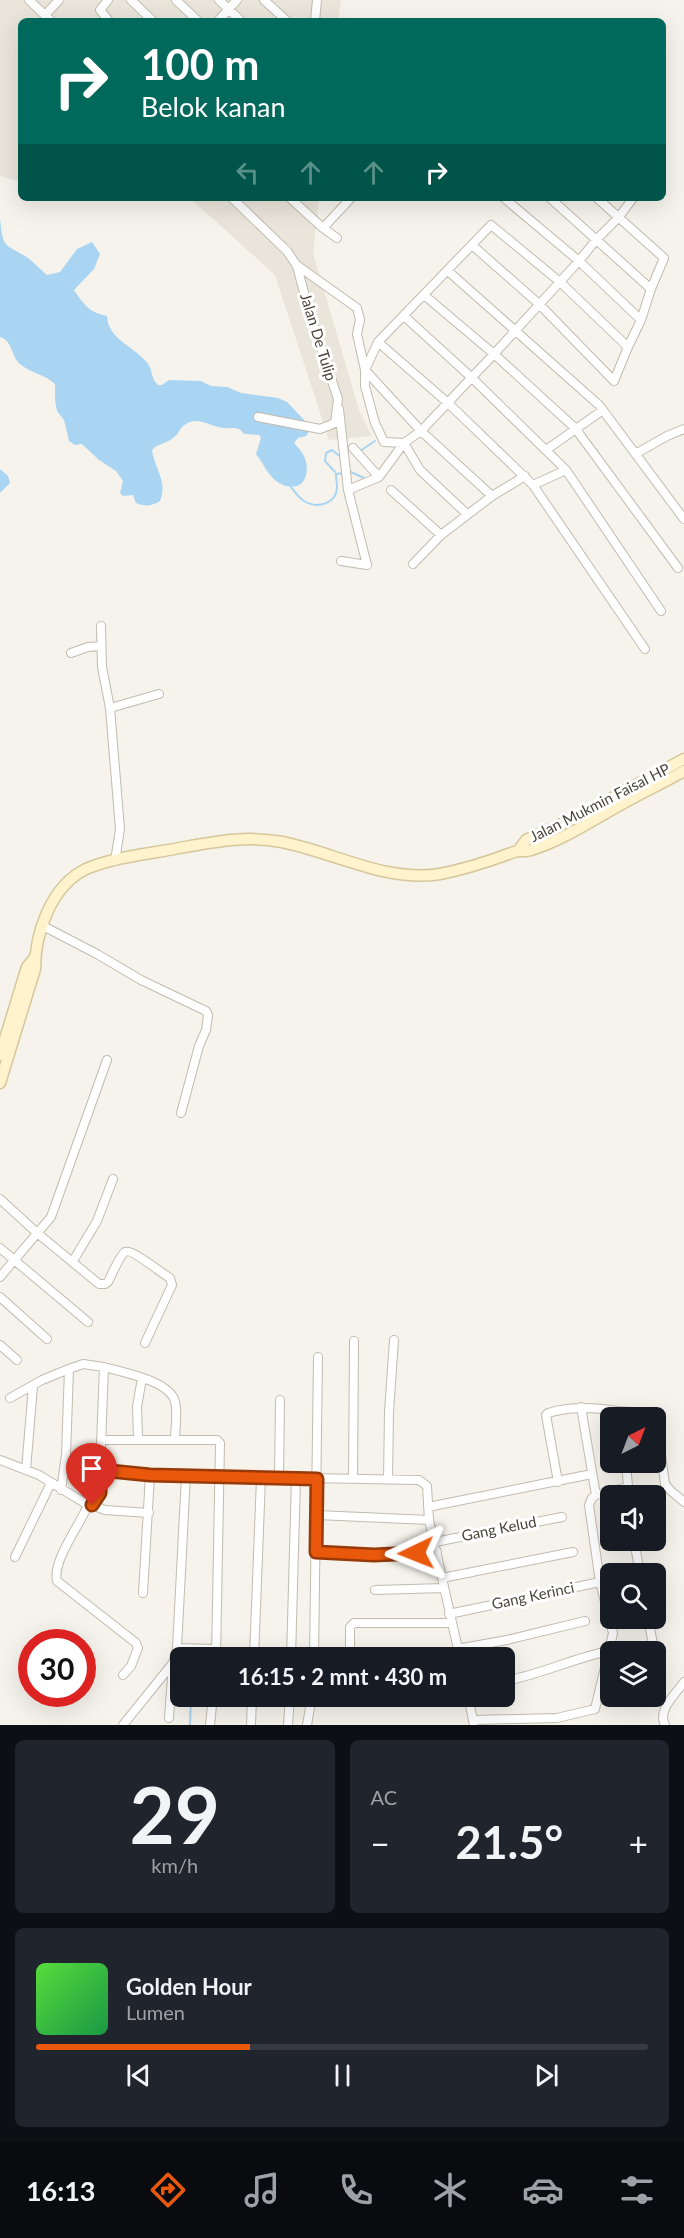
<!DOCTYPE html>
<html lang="id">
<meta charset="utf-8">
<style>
body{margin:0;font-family:Lato,sans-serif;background:#20242c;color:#f1f3f6;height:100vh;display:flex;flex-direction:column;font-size:22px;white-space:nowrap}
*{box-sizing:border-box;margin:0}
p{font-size:20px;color:#9ea1a6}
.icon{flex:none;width:33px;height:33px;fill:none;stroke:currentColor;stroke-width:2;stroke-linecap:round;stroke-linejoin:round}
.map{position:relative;height:1725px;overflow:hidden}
.details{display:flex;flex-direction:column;gap:15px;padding:15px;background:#0d0f14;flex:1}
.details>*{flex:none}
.top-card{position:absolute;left:18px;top:18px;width:648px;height:183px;border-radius:9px;box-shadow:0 6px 24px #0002;background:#00695c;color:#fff;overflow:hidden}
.needle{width:39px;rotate:42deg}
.fabs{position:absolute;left:600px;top:1407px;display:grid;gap:12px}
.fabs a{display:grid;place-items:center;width:66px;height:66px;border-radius:9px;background:#171b24;box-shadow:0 6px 24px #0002;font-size:30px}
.speed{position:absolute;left:18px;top:1629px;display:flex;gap:12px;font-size:30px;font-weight:700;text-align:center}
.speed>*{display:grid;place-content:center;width:78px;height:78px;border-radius:50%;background:#171b24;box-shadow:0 6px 24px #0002;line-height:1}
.speed .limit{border:9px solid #d22;background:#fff;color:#111}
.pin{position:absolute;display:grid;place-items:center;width:51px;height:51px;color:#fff;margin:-62px -26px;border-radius:50% 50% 50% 0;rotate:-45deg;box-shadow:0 0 6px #0007}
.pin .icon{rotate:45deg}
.me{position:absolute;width:66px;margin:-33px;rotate:268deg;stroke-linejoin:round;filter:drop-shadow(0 0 4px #0008)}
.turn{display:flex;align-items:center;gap:21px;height:126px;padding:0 24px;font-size:27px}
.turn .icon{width:78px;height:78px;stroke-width:2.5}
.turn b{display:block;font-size:42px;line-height:51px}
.lanes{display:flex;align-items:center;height:57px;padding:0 24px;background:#0003;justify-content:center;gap:30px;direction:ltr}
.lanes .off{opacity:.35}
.big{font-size:45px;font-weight:700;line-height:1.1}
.details .card{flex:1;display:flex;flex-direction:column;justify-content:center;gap:9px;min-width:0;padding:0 21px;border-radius:9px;background:#20242c}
.details .dial{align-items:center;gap:0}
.dial b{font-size:78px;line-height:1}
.song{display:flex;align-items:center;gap:18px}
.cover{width:72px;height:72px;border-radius:9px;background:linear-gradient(135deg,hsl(110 70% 55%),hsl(140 70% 35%))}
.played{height:6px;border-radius:3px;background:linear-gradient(90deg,#ea580c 35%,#363941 35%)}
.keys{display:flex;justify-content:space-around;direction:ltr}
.heat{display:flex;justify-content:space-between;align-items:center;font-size:33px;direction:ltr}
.details .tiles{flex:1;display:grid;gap:15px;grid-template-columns:1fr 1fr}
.card:last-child{grid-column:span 2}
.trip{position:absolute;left:170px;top:1647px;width:345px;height:60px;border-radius:9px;background:#171b24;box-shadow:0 6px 24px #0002;font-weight:700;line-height:60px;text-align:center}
.tabs{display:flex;height:96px;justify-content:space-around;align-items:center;background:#090b0e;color:#9ea1a6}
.tabs .icon{width:42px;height:42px}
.tabs .current{color:#ea580c}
.tabs b{font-size:27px;color:#f1f3f6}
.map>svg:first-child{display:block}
</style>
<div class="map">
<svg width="684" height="1725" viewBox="0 0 684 1725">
<rect width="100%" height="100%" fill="#f6f3ec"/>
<path fill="#eae5da" d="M 0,0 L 341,0 L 338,21 L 21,21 L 21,182 L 0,176 Z
M 190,198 L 319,198 L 313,253 L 360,413 L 372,436 L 329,440 L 275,275 Z"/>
<path fill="#a9d4f2" d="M 0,218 C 3,246 2,243 25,256 C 33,261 40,269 47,275 L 60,272 L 77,249 L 92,242 L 100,254 L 94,269 L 74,290 C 83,304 90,313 107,316 C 108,340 135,346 148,364 C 153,371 151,379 158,385 L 162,385 L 169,380 L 201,381 L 211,386 L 227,387 L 241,393 L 278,398 L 287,402 L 308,424 L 310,430 L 306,436 L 298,438 L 294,443 C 297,447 301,450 303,454 C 313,473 303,496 279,483 C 268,476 264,464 256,454 L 261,438 L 259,435 L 244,434 C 238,425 232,429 223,428 C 208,426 196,414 182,427 C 179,431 177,436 173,438 C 166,444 158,443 152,450 C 155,470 168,481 160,501 C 152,506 145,507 136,503 L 133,495 L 123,496 L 120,493 L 123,481 L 116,471 L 99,460 L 82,444 L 75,445 L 69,441 L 64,420 L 57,411 L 55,400 L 55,384 C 45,374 30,373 20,364 C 11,356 13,341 0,337 Z
M 0,469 L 8,476 L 10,483 L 0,493 Z"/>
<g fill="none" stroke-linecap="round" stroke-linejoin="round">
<path stroke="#a9d4f2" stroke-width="2" d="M 360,451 L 375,441
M 335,472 L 325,461 L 326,453 L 332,450 L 342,458
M 291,487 C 295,492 299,498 304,501 C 317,509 336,504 337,488 C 337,483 336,478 336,474 L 351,472 L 364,478
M 190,1725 L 191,1696"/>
<g stroke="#c2bbae" stroke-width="10">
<path id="street" d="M 29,0 L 51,21
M 108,0 L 100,10 L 109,21
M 131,0 L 153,21
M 176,0 L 198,21
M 219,0 L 241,21
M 264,0 L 287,21
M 45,15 L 59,0
M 218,21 L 237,0
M 315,21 L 317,0
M 232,198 L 287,251 L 297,266 L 308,308 L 338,399 L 335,423 L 320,429 L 258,417
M 290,198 L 323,228 L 337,238
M 504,198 L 579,261 L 641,320
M 597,198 L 664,258 L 651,289
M 323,228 L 351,198
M 472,245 L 539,304 L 614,381 L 628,347
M 298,266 L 357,308 L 360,320 L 357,334 L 365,370 L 365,386 L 375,423 L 384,442 L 404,443 L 420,470 L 467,514
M 448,271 L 599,405 L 684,519
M 424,295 L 494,354 L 575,428 L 678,568
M 404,316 L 471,377 L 566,470 L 661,611
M 378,342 L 448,403 L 533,485 L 645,649
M 365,370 L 378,342 L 491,225 L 560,282 L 628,347 L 641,320 L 651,289 L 550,198
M 365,370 L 421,431 L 492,496
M 339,409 L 348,490 L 367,565 L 341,561
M 353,448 L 379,477
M 546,450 L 603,410
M 637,453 L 667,436 L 684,429
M 533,485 L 566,470
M 348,490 L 379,477 L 404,443 L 421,431 L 494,354 L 579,261 L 596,240 L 619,217 L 633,198
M 391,490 L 441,535 L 492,496 L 525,476
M 413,564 L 441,535
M 101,626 L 102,667 L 110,708 L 120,829 L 115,861
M 71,653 L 88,647 L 101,646
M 110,708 L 159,694
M 43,926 L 97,954 L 141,980 L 206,1011 L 208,1015 L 206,1030 L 199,1046 L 181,1113
M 0,1199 L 36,1232 L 99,1284 L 105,1284 L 108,1282 C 111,1276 120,1255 125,1252 C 131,1248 161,1273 170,1278 L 172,1285 L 145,1343
M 0,1248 L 88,1322
M 73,1261 L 97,1221 L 113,1179
M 0,1277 L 51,1217 L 107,1060
M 0,1297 L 47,1339
M 0,1345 L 17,1360
M 69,1369 L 83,1364 L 104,1367
M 10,1398 L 42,1380 L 69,1369 L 66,1455 L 61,1490
M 581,1407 L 596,1495 L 592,1498 L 589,1505 L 600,1582 L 610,1579
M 617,1411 L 645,1413 L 654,1418
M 656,1418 L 665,1484 L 671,1491 L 684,1502
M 138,1439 L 137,1407 L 142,1378
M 101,1440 L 175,1440
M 0,1460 L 39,1475 L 88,1505 L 92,1505 C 102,1495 100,1484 100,1470 L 150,1475 L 419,1480 L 427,1486 L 429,1520 L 460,1658
M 26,1470 L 33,1386
M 100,1470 L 104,1367 C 122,1372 171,1381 175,1402 C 178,1413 175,1428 175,1440 L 217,1440 L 220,1443 L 216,1658
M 279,1478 L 280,1400
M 353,1479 L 354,1341
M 388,1480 L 389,1412 L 394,1340
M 558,1482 L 546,1415 L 548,1413 C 571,1406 593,1407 617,1411 L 618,1418
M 596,1495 L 628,1487 L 626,1462
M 88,1505 C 80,1525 52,1561 57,1581 L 136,1643 L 138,1648 L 131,1666 L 123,1675
M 92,1505 L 105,1510 L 149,1513
M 428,1507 L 592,1474
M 317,1515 L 429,1520
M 634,1540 L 640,1574
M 435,1542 L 562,1517
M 316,1552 L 374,1555 L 437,1552
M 15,1557 L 51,1483
M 442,1578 L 573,1552
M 375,1590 L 444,1588
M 143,1593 L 150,1475
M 449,1614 L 600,1582 L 613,1633 L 609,1651 C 573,1658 540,1675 504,1681
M 648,1618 L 653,1644
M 177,1648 L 216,1649
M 457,1649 L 507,1640 L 585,1621
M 254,1658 L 261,1478
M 291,1658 L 296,1478
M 314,1658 L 318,1357
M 350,1658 L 350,1627 L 354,1623 L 451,1623
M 468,1696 L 474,1725
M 312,1698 L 469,1700
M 169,1718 L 173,1664
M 473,1720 L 557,1718 L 595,1709 L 609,1651
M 123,1725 L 173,1663 L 177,1648 L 186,1475
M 210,1725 L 213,1696
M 251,1725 L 252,1696
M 288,1725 L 290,1696
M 307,1725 L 312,1696
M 665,1725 C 657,1710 675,1695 684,1682"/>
</g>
<g stroke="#d6c79b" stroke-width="13">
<path id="secondary" d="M 518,851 L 526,840 L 575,818 L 684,759
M 0,1055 L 27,967 L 35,957
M 0,1083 L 35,969 C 35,933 51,886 86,869 C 114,857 149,854 179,848 C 214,842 246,835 282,842 C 333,852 387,883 440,874 C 466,869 490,861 514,852 C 520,850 526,852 531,850 C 563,840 591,821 620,805 C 641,793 663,783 684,771"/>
</g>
<use href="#street" stroke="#fff" stroke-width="8"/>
<use href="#secondary" stroke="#fff3cd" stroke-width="10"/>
</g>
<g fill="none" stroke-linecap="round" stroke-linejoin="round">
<g stroke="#983908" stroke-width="15">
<path id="route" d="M 92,1505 L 100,1493 L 100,1470 L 150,1475 L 317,1479 L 316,1552 L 374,1555 L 416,1553"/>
</g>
<use href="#route" stroke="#ea580c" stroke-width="10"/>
</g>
<g text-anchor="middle" stroke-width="6" stroke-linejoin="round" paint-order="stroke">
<g font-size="15" fill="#4b4439" stroke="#fff">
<text transform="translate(318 337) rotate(73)" y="5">Jalan De Tulip</text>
<text transform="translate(600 803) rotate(-27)" y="5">Jalan Mukmin Faisal HP</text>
<text transform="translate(499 1529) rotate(-11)" y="5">Gang Kelud</text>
<text transform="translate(533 1596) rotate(-12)" y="5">Gang Kerinci</text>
</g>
</g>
</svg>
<div class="fabs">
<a><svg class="needle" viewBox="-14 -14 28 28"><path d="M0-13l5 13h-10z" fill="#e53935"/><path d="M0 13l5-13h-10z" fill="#9ea1a6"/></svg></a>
<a><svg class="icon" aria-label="sound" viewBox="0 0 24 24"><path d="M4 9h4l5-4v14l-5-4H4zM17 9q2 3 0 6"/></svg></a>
<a><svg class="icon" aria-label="search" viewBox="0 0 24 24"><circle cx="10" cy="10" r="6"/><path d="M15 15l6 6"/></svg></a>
<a><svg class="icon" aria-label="layers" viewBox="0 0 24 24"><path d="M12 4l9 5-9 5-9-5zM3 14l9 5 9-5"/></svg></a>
</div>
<div class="speed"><div class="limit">30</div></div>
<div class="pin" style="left:92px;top:1505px;background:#d93025"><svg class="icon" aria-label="arrive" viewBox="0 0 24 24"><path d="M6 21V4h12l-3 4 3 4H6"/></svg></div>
<svg class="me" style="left:416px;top:1553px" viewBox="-20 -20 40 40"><path d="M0-17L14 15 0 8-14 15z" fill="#ea580c" stroke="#fff" stroke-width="4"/></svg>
<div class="trip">16:15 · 2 mnt · 430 m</div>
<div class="top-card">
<div class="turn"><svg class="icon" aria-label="right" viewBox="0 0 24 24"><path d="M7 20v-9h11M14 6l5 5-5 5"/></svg><div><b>100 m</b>Belok kanan</div></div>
<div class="lanes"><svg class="icon off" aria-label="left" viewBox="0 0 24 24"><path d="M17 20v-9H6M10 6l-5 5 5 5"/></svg><svg class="icon off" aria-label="ahead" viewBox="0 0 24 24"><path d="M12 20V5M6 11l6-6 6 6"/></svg><svg class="icon off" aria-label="ahead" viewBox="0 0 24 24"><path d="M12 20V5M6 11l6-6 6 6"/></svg><svg class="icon" aria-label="right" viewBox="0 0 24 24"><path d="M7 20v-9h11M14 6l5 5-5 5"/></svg></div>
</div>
</div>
<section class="details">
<div class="tiles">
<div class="card dial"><b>29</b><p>km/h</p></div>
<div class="card"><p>AC</p>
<div class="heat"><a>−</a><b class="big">21.5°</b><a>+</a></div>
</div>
<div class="card">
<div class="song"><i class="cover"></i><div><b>Golden Hour</b><p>Lumen</p></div></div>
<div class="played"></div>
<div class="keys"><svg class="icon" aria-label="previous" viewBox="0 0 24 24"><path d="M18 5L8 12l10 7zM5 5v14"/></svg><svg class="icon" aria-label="pause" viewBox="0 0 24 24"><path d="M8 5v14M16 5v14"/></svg><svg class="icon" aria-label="next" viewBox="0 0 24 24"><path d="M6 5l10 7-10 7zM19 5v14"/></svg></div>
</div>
</div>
</section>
<nav class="tabs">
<b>16:13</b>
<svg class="icon current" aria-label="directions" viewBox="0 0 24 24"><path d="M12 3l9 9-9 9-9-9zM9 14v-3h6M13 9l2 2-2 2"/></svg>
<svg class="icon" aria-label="music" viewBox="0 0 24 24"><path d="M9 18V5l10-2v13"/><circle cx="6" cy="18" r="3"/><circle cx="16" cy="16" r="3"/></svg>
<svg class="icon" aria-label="phone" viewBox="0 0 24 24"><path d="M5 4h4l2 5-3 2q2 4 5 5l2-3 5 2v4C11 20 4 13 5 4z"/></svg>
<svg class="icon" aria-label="climate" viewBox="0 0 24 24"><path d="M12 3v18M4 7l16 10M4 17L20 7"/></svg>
<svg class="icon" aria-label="car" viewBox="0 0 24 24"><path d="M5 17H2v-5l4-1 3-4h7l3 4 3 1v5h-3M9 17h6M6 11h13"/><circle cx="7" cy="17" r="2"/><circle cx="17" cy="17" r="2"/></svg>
<svg class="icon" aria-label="filters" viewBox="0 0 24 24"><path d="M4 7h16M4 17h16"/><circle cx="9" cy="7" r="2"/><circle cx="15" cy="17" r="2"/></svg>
</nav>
